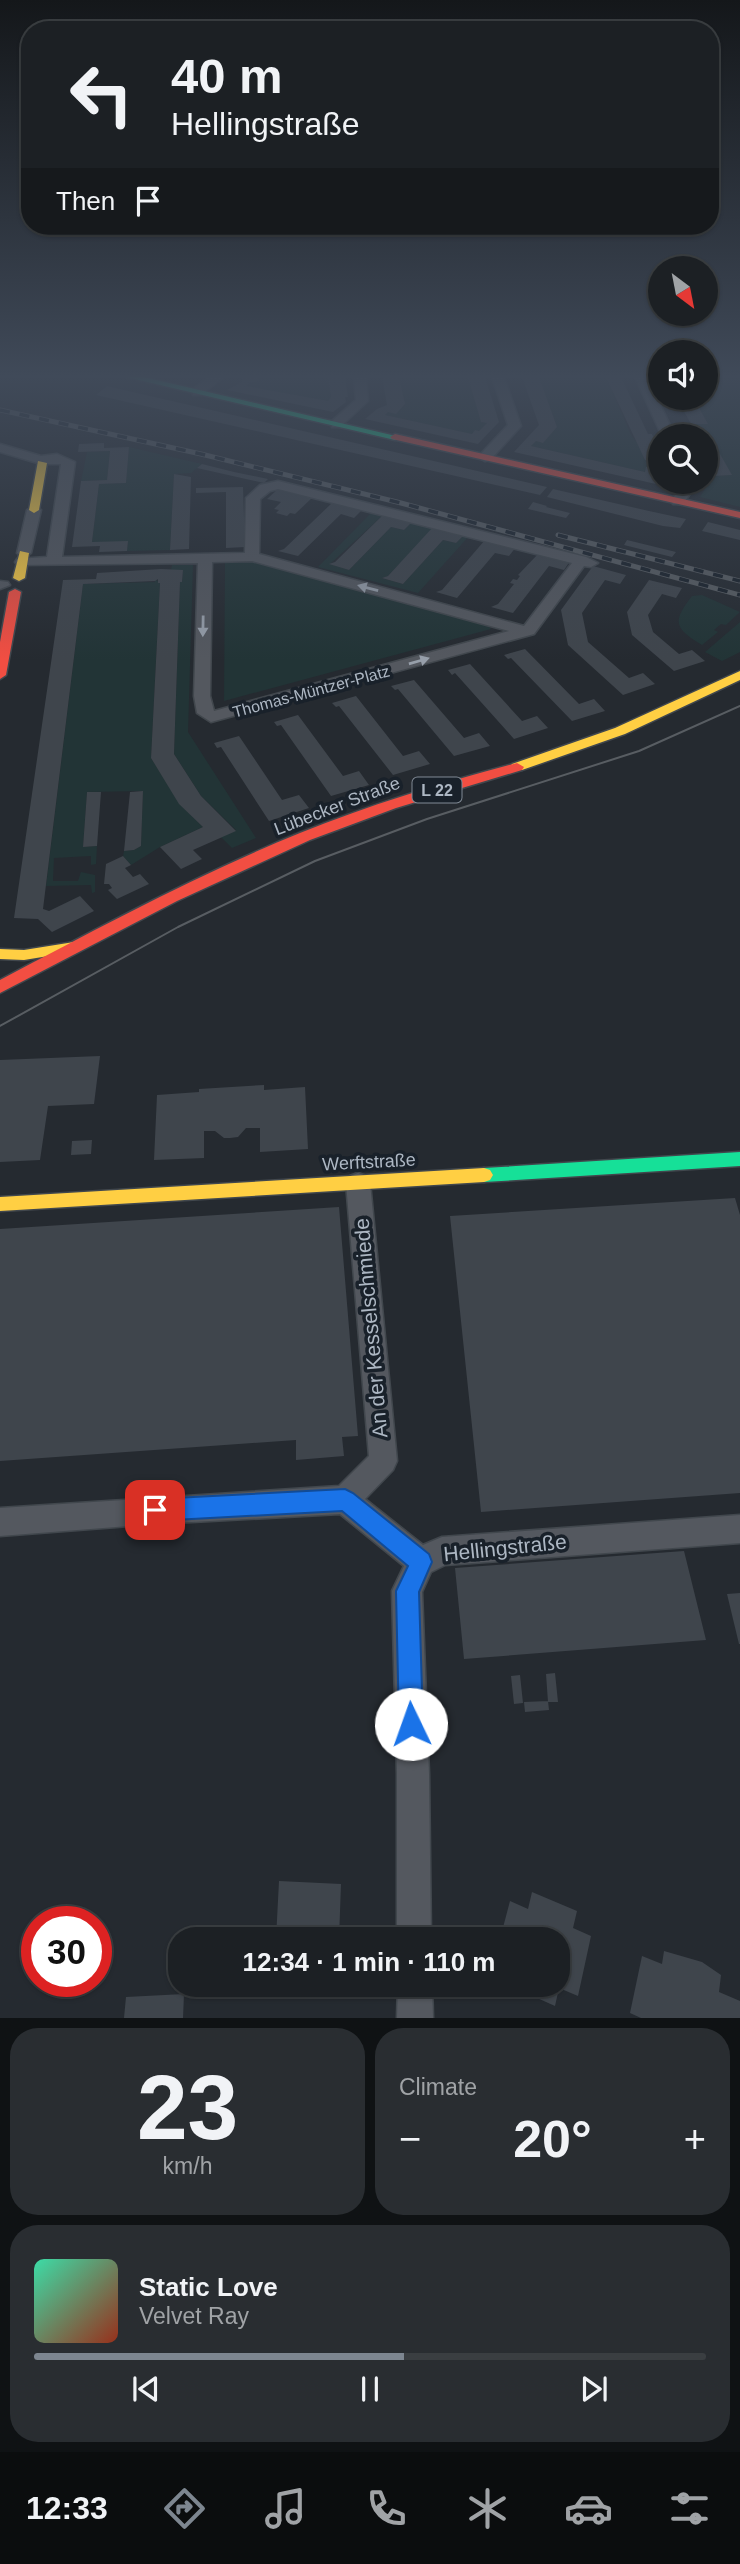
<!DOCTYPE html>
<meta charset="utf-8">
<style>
body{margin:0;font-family:Arial,sans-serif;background:#292d31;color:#f1f3f6;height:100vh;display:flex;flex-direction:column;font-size:26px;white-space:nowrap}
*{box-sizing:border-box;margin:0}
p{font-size:23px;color:#a0a3a6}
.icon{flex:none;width:38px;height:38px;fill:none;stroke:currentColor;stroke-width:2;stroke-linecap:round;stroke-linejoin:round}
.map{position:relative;height:2018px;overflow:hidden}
.panel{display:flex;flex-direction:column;gap:10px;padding:10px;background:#0f1214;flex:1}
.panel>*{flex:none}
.hud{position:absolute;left:21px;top:21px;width:698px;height:214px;border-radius:28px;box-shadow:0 2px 5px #0004,0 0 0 2px #3a3e41;background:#1c2024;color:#f1f3f6;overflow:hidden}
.needle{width:46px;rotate:148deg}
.controls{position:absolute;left:648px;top:256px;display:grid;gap:14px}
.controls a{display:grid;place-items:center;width:70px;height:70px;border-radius:50%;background:#1c2024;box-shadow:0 2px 5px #0004,0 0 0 2px #3a3e41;font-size:35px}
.speed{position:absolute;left:21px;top:1906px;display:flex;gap:14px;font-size:35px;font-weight:700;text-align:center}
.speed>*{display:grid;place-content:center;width:91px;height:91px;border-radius:50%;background:#1c2024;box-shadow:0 2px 5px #0004,0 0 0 2px #3a3e41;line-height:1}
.speed .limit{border:10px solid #d22;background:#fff;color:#111}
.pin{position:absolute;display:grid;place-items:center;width:60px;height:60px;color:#fff;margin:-30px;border-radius:14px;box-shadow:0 4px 10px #0006}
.me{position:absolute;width:77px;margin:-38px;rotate:357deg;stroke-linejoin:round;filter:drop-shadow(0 0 5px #0008)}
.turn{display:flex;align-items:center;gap:24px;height:147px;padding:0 35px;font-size:32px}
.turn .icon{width:91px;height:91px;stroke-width:2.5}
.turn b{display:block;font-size:49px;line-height:60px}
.then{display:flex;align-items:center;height:66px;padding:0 35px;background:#0003;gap:14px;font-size:26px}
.big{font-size:52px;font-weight:800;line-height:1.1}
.panel .card{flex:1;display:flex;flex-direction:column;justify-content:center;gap:10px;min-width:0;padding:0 24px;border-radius:28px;background:#292d31}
.panel .dial{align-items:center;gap:0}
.dial b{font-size:91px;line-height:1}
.song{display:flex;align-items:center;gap:21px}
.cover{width:84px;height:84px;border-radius:10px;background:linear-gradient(135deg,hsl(160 70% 55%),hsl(10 70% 35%))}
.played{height:7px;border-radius:4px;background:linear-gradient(90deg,#7d8690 55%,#3a3e41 55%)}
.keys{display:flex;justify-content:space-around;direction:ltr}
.heat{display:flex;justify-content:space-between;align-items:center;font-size:38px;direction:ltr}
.panel .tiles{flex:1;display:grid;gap:10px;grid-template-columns:1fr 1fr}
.card:last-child{grid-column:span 2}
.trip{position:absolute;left:168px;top:1927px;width:402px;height:70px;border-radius:28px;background:#1c2024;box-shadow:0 2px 5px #0004,0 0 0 2px #3a3e41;font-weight:800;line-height:70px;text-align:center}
.dock{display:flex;height:112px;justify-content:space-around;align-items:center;background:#0b0d0e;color:#a0a3a6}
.dock .icon{width:49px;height:49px}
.dock .active{color:#7d8690}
.dock b{font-size:32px;color:#f1f3f6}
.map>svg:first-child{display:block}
</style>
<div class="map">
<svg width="740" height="2018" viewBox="0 0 740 2018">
<rect width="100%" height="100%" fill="#252a30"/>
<path fill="#223436" d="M 259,377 L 328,377 L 331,397 L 328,401 L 323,401 L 246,386 L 258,381 Z
M 399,377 L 468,377 L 481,422 L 487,423 L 479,431 L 475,430 L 472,434 L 385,415 L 388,412 L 396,413 L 405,405 Z
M 539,377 L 606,377 L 631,435 L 655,466 L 647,467 L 645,472 L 531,446 L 536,441 L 543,443 L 557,427 Z
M 705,377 L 740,377 L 740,507 L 700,497 L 708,484 L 705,477 L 731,475 L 708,433 L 691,433 L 691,424 L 707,424 L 693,397 L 705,397 Z
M 129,447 L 202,464 L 191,473 L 174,474 L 170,550 L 127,551 L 128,542 L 92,542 L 99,484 L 126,483 Z
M 110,451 L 107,480 L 81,481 L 87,452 Z
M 372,512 L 383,515 L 330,564 L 349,570 L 391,527 L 404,530 L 411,523 L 433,528 L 388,576 L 382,578 L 403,584 L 443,540 L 456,543 L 464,535 L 469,536 L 418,593 L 318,567 Z
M 246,558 L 484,621 L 491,629 L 224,701 L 225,559 Z
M 172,565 L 193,565 L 188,732 L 256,838 L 232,848 L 221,837 L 236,830 L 201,796 L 174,754 L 180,582 L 182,582 L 183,570 L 171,570 Z
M 155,579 L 160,583 L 151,758 L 180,804 L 203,827 L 160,847 L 131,865 L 123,856 L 124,851 L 134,850 L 141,846 L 143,791 L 87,792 L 83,847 L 97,846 L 96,864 L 91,865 L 91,856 L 54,858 L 53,881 L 78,881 L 81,872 L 95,875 L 95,892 L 92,893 L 91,885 L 46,886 L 83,584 L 155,582 Z
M 702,595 L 740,612 L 726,625 L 721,624 L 714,630 L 718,632 L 702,645 C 674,628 672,622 692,596 Z
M 740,622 L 740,652 L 722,661 L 705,652 Z"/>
<path fill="#3f454c" d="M 242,377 L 259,377 L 259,381 L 251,382 L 246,386 L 328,401 L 331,397 L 328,377 L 345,377 L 348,397 L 345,397 L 346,402 L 333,412 L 227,390 L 242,382 Z
M 382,377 L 399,377 L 405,404 L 396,414 L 388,412 L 385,415 L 472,434 L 475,430 L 479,431 L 487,423 L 481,422 L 468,377 L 485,377 L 499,422 L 478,444 L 365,419 L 377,409 L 387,405 Z
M 522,377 L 539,377 L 557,427 L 543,443 L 536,441 L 531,446 L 645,472 L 646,467 L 655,466 L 652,460 L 645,460 L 606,377 L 621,377 L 648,434 L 652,434 L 660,451 L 660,478 L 656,484 L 514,452 L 539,425 Z
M 107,386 L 115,388 L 547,487 L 540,495 L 96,395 Z
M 676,397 L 693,397 L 708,424 L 691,424 Z
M 691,433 L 708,433 L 732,475 L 714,476 L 705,460 L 705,436 L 693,436 Z
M 104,443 L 104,448 L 129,447 L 126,483 L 99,484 L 92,542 L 128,541 L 127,551 L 99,552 L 100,546 L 72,547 L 81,481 L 107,480 L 110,451 L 78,452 L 79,444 Z
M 202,464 L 234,472 L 268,479 L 264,483 L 197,468 Z
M 174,474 L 191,477 L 189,549 L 170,550 Z
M 243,487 L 245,547 L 226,548 L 226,492 L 196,493 L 196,488 Z
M 278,489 L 313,497 L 295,514 L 290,513 L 287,516 L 276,513 L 279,510 L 274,509 L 281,502 L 267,499 Z
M 553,489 L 649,511 L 686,519 L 680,528 L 663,526 L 547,497 Z
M 333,502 L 362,510 L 354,518 L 341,514 L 298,556 L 278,551 L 284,549 Z
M 533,502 L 547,506 L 546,507 L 570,513 L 566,518 L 528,509 Z
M 383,515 L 412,522 L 404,530 L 391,527 L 349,570 L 329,564 L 335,562 Z
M 708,522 L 740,530 L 740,540 L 702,531 Z
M 433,527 L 464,535 L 456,543 L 443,540 L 403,584 L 382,578 L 388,576 Z
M 485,540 L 516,547 L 509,556 L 495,553 L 457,598 L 436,592 L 442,590 Z
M 627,540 L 676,552 L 672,557 L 624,545 Z
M 539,553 L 570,561 L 564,570 L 549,566 L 513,613 L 491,607 L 498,604 L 514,584 L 510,583 L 513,579 L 517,580 L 520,576 L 518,575 Z
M 593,566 L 626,575 L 620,584 L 605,580 L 582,613 L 588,642 L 629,678 L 643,673 L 655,684 L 623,695 L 568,645 L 561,610 Z
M 161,569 L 183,570 L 182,582 L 180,582 L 174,754 L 201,796 L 236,831 L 193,850 L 202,859 L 181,869 L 160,847 L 203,827 L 179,804 L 151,758 L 160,583 L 158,583 L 158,579 L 155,581 L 83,584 L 43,909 L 49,911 L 80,896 L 94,911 L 52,932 L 38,919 L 14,918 L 63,580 L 96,579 L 97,573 Z
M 649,580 L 682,588 L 676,598 L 662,594 L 648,615 L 653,632 L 679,654 L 692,650 L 705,661 L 674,671 L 632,635 L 627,612 Z
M 525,649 L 579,704 L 594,699 L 605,711 L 572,721 L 511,658 L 508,659 L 504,655 Z
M 470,664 L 522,721 L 537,716 L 548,728 L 514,739 L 455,673 L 452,675 L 448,670 Z
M 414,680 L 464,738 L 479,733 L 490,746 L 454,756 L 398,689 L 395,690 L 391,686 Z
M 356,696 L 403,756 L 419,751 L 430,764 L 393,775 L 339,706 L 336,707 L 332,703 Z
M 298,715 L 343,776 L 359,771 L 369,785 L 331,796 L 281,725 L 277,726 L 274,722 Z
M 239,736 L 282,800 L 299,795 L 309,808 L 269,821 L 221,747 L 217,748 L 214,743 Z
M 143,791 L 141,846 L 134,850 L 124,851 L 130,792 Z
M 87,792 L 101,792 L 97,846 L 83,847 Z
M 123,856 L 131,865 L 125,868 L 133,877 L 140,874 L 149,884 L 117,899 L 108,890 L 112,888 L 109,884 L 104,884 L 106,864 Z
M 100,1056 L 94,1104 L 48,1106 L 40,1160 L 0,1162 L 0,1060 Z
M 264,1085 L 264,1090 L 305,1087 L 308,1149 L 260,1152 L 260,1128 L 246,1128 L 238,1137 L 230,1138 L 224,1138 L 215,1131 L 204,1131 L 204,1158 L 154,1160 L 157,1095 L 199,1092 L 199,1089 Z
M 92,1140 L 91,1154 L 71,1155 L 72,1141 Z
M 735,1198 L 740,1215 L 740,1493 L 481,1512 L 450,1216 Z
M 339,1207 L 358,1436 L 342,1437 L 344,1456 L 296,1460 L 296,1440 L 0,1461 L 0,1229 Z
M 684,1551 L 706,1640 L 464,1659 L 455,1568 Z
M 740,1593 L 740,1644 L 739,1644 L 727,1594 Z
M 555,1673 L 558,1702 L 548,1702 L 546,1674 Z
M 520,1675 L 523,1703 L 514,1704 L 511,1676 Z
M 548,1701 L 549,1710 L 525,1712 L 524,1702 Z
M 279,1881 L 341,1884 L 339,1939 L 276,1939 Z
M 532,1892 L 577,1911 L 573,1928 L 591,1936 L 578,1996 L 559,1988 L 555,2006 L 506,1984 L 558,1984 L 558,1939 L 500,1939 L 510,1901 L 528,1909 Z
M 664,1951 L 702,1962 L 721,1975 L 719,1992 L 740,2001 L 740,2018 L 641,2018 L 630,2013 L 642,1956 L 662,1964 Z
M 184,1994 L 183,2018 L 124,2018 L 126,1997 Z"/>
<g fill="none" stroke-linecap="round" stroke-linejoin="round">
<g stroke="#41474d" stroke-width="3">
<path id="street" d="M 209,377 L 223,377 L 201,395 L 193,395 L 193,389 Z
M 354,377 L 366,377 L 368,401 L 340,427 L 332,427 L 332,421 L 356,400 Z
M 492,377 L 504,377 L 521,426 L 490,460 L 485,461 L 478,457 L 508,425 Z
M 635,377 L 647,377 L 675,436 L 662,436 Z
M 0,444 L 41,456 L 57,454 L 75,462 L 62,557 L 245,553 L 246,498 L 260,485 L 278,481 L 586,557 L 598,563 L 591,567 L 584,566 L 534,634 L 211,722 L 197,713 L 194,696 L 198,563 L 17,565 L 15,562 L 17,559 L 47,557 L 61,464 L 41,464 L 0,452 ZM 278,489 L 572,563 L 524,626 L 259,554 L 260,499 L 270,491 ZM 252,561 L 509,631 L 214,711 L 210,696 L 212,562 Z
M 685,481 L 699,481 L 683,504 L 673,504 L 671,501 Z
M 34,506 L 41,510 L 31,553 L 24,557 L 17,553 L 27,510 Z
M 0,581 L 8,582 L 10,585 L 0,589 Z
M 358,1173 L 366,1176 L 370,1183 L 397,1461 L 393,1470 L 365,1499 L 423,1545 L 442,1537 L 740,1515 L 740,1543 L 445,1565 L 431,1572 L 422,1592 L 429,1774 L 431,1939 L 397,1939 L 397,1774 L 392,1591 L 404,1566 L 340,1514 L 155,1524 L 0,1536 L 0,1508 L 339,1486 L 369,1456 L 346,1183 L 350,1176 Z
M 398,1984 L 432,1984 L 433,2018 L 397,2018 Z"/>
</g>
<g stroke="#41474d" stroke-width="3">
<path id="fast" d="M 126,377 L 144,377 L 400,437 L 395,440 Z
M 740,1152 L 740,1166 L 484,1182 L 478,1180 L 475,1175 L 478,1170 L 484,1168 Z"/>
</g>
<g stroke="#41474d" stroke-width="3">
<path id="slow" d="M 38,461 L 47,463 L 39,510 L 34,513 L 29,510 Z
M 20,551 L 29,553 L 25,578 L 19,581 L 13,578 Z
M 740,671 L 740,680 L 625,734 L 522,770 L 512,770 L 510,767 L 512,764 L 615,728 Z
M 74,942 L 79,943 L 82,947 L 79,951 L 24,960 L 0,959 L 0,949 L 24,950 Z
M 484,1168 L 490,1170 L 493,1175 L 490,1180 L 484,1182 L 0,1211 L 0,1197 Z"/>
</g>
<g stroke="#41474d" stroke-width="3">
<path id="jam" d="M 395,434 L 740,512 L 740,518 L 392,439 L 390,437 Z
M 15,589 L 21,592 L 6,675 L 0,679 L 0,642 L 9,592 Z
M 517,763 L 524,767 L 522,770 L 396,808 L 310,840 L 177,901 L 0,993 L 0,980 C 98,928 197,875 300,833 C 370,805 444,782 517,763 Z"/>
</g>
<use href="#street" fill="#54585f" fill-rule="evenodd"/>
<use href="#fast" fill="#16e098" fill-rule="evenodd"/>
<use href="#slow" fill="#ffcf43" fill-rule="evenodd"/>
<use href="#jam" fill="#f24e42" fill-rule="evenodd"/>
<path stroke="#585d62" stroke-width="2" d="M 0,1026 L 178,927 L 315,861 L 427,819 L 639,751 L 740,706"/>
<g stroke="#585d62" stroke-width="5">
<path id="rail" d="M 0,410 L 201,454 L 401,503 L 740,595
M 558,535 L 740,581"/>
</g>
<use href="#rail" stroke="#19212a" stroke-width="3.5" stroke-dasharray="10" stroke-linecap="butt"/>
</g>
<defs><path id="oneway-solid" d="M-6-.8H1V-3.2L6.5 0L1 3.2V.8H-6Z" transform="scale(1.75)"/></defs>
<g fill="#979faa">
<use href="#oneway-solid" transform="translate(368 588) rotate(-165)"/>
<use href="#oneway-solid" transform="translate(203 626) rotate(91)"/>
<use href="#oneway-solid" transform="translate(419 661) rotate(-16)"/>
</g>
<linearGradient id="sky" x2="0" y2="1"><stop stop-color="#14171a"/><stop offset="0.57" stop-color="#404a59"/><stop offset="1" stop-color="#404a59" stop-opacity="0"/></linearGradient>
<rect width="740" height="660" fill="url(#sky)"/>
<path fill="#1a73e8" stroke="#114b97" stroke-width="2" d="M 345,1489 L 353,1493 L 429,1554 L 432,1562 L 419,1592 L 423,1724 L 419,1732 L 411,1736 L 403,1732 L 399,1724 L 396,1591 L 408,1566 L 342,1511 L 155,1521 L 148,1517 L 144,1510 L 148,1502 L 155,1499 Z"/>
<g text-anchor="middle" stroke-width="7" stroke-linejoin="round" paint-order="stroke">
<g font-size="16" fill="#adb7c3" stroke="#19212a">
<text transform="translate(311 691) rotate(-15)" y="6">Thomas-Müntzer-Platz</text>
</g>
<rect fill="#19212a" stroke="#818a95" stroke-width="2" x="412.5" y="777.5" width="49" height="25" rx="5"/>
<g font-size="16" font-weight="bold" fill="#adb7c3">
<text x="437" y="796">L 22</text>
</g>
<g font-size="18" fill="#adb7c3" stroke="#19212a">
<text transform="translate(337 806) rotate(-21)" y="6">Lübecker Straße</text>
<text transform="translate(369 1162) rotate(-3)" y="6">Werftstraße</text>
</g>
<g font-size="21" fill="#adb7c3" stroke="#19212a">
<text transform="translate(371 1328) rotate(-95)" y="7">An der Kesselschmiede</text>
<text transform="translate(505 1548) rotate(-6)" y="7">Hellingstraße</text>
</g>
</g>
</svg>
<div class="controls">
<a><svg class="needle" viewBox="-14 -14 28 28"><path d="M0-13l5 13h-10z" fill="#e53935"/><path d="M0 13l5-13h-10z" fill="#a0a3a6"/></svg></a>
<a><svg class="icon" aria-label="sound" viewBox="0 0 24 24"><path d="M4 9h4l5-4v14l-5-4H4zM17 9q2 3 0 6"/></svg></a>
<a><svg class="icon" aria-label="search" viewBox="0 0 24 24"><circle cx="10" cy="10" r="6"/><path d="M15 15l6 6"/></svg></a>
</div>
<div class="speed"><div class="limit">30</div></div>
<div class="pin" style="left:155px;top:1510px;background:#d93025"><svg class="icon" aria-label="arrive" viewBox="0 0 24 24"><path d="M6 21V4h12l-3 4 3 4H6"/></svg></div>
<svg class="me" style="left:411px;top:1724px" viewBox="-20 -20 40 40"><circle r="19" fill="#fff"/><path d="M0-13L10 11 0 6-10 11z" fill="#1a73e8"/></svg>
<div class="trip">12:34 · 1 min · 110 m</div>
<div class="hud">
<div class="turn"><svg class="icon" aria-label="left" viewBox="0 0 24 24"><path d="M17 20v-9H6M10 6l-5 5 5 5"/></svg><div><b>40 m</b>Hellingstraße</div></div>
<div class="then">Then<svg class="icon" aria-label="arrive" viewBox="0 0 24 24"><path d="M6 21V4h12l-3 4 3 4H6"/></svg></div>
</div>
</div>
<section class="panel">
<div class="tiles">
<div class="card dial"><b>23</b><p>km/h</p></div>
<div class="card"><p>Climate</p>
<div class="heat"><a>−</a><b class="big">20°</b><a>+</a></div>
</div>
<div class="card">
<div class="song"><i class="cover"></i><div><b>Static Love</b><p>Velvet Ray</p></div></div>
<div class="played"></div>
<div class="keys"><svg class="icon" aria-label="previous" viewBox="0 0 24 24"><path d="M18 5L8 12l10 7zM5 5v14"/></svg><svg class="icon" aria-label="pause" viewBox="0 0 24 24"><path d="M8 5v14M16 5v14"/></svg><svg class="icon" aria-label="next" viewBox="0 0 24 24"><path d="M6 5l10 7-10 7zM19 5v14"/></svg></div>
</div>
</div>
</section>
<nav class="dock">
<b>12:33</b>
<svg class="icon active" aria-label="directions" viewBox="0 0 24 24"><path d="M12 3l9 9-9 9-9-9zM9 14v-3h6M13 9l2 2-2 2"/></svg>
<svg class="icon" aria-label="music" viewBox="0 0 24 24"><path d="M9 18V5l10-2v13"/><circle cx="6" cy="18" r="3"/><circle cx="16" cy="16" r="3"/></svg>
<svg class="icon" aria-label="phone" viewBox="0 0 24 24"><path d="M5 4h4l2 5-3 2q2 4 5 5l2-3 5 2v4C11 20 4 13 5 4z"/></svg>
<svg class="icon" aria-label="climate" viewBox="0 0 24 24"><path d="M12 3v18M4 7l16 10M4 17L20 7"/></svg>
<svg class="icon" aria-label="car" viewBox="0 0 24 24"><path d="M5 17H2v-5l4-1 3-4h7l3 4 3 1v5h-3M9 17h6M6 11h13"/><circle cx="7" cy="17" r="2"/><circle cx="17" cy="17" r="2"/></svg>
<svg class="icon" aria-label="filters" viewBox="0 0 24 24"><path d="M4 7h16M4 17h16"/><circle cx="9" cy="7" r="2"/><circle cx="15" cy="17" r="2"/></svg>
</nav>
